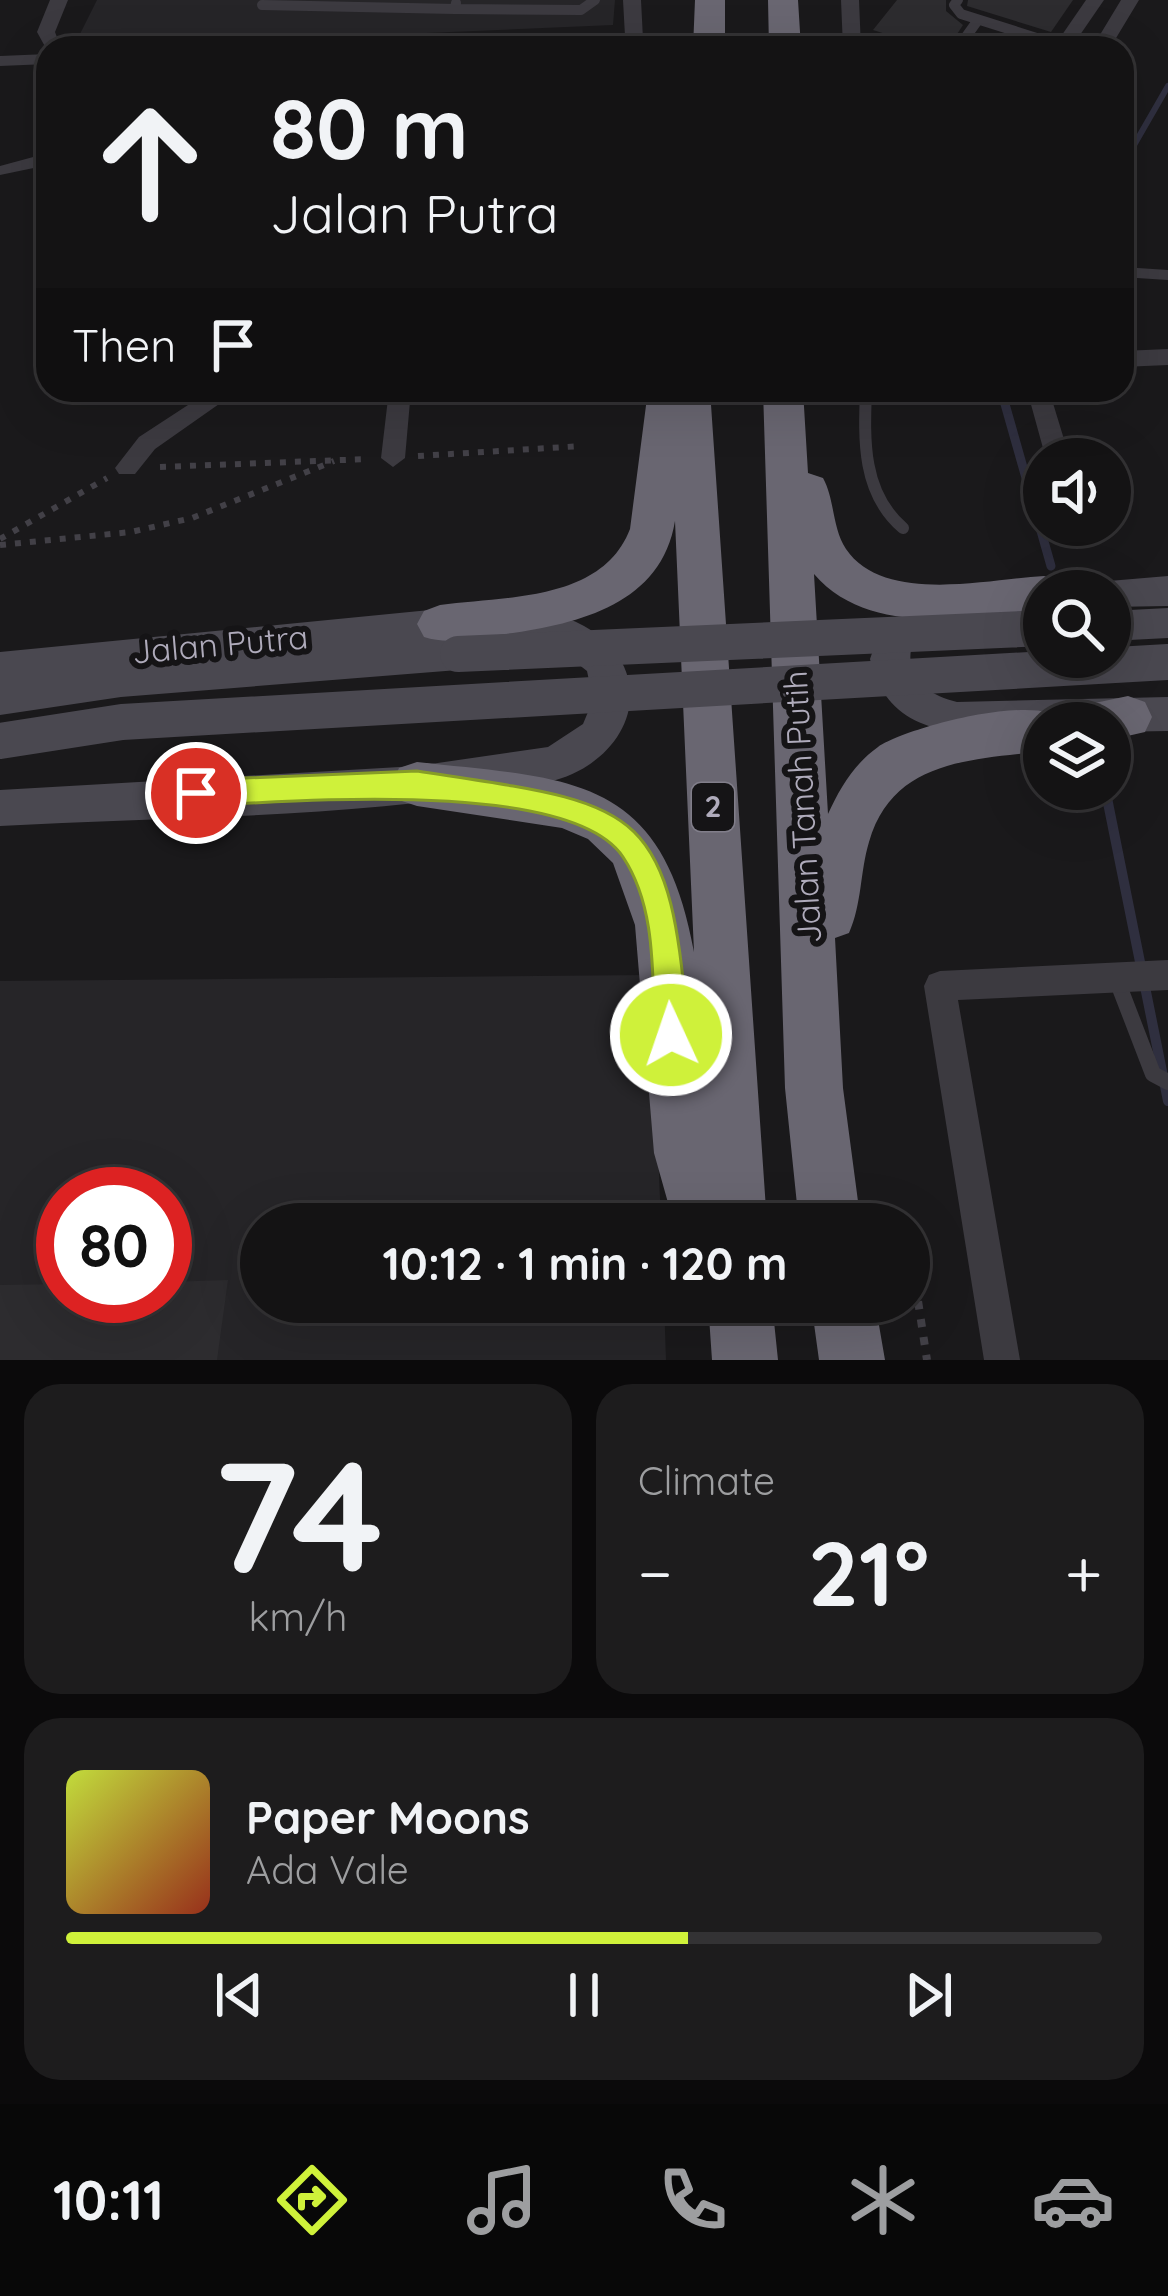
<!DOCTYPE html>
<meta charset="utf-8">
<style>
body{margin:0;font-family:Quicksand,sans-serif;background:#1d1c1d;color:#f1f3f6;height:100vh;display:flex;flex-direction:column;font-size:45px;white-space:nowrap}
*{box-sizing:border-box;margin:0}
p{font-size:39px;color:#9d9ea0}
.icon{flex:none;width:66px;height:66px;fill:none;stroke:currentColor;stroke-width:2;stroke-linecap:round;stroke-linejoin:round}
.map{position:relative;height:1360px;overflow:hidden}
.details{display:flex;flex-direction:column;gap:24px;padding:24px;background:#0b0a0b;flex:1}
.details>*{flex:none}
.guide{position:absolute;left:36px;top:36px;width:1098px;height:366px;border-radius:36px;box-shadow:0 12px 48px #0002,0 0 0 3px #333234;background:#141314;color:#f1f3f6;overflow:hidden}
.tools{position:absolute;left:1023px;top:438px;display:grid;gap:24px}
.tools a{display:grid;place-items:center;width:108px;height:108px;border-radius:50%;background:#141314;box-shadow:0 12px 48px #0002,0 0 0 3px #333234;font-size:60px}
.speed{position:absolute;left:36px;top:1167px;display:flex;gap:24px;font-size:60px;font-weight:700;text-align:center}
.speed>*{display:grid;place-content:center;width:156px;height:156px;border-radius:50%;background:#141314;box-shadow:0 12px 48px #0002,0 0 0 3px #333234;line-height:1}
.speed .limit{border:18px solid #d22;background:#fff;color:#111}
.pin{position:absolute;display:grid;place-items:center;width:102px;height:102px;color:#fff;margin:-51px;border:6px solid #fff;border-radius:50%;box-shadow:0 3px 12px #0007}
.me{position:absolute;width:132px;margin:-66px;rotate:357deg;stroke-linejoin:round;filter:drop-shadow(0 0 9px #0008)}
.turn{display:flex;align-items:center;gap:42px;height:252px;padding:0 36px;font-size:54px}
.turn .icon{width:156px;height:156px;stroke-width:2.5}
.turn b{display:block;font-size:84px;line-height:102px}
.then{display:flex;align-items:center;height:114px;padding:0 36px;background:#0003;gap:24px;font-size:45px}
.big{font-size:90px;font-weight:800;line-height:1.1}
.details .widget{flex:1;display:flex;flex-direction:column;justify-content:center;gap:18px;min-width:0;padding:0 42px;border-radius:36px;background:#1d1c1d}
.details .dial{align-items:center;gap:0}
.dial b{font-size:156px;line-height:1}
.song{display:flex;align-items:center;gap:36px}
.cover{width:144px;height:144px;border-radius:18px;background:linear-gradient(135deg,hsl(70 70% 55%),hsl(10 70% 35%))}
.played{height:12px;border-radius:6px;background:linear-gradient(90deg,#cff13a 60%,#333234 60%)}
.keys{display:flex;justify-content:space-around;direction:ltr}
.heat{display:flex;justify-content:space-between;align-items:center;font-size:66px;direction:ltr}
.details .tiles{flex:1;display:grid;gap:24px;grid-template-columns:1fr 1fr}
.widget:last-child{grid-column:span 2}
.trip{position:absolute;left:240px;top:1203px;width:690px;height:120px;border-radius:60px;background:#141314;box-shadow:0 12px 48px #0002,0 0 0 3px #333234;font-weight:800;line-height:120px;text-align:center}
.tabs{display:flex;height:192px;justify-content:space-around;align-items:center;background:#080808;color:#9d9ea0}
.tabs .icon{width:84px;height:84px}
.tabs .selected{color:#cff13a}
.tabs b{font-size:54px;color:#f1f3f6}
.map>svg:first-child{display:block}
</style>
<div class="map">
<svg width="1168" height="1360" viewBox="0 0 1168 1360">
<rect width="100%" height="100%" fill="#1a191b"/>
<path fill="#262528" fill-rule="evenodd" d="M 97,0 L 615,0 L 613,25 L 73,48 Z
M 651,975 L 661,1224 L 261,1224 L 261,1302 L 664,1302 L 666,1360 L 0,1360 L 0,981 ZM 63,1194 L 165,1194 L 165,1296 L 63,1296 Z"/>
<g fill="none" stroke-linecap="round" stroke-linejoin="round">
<path stroke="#2f2f3f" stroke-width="6" d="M 1122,166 L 1168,86"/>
<path stroke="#2f2f3f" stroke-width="9" d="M 1001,390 L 1051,566"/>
<path stroke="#2f2f3f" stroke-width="10" d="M 1106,793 L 1168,1101"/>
</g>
<path fill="#2d2c2f" d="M 897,0 L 946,0 L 946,11 L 963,25 L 948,48 L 882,48 L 892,36 L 873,30 Z
M 968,0 L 1073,0 L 1051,32 L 967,6 Z
M 228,1280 L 217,1360 L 0,1360 L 0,1285 L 63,1284 L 63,1296 L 165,1296 L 165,1282 Z"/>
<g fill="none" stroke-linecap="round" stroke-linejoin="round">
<path stroke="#424047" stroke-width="6" stroke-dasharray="6 9" stroke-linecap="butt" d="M 418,456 L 582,446
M 160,467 L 369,459
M 0,539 L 107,478
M 0,545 L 131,532 L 192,518 L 334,461"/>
<path stroke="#424047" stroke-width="8" stroke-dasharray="8 10" stroke-linecap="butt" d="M 910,1248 L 927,1360"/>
<path stroke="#3c3a40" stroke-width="10" d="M 958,0 L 954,5 L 961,14 L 1068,48
M 456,3 L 455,9 L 581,10 L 595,0
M 262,5 L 455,9
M 958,48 L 978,20
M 1122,272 L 1168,275"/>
<path stroke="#3c3a40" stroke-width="12" d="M 866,390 C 864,440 862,493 903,528"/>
<path stroke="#3c3a40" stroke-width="16" d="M 1116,978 L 1153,1074 L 1168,1082"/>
<path fill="#3c3a40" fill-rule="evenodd" d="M 50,0 L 68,0 L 55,32 L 61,48 L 48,48 L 48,52 L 37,32 Z
M 623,0 L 641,0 L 643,39 L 655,48 L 355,48 L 364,43 L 625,36 Z
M 841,0 L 859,0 L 861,48 L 843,48 Z
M 1086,0 L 1104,0 L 1071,48 L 1053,48 Z
M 1121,0 L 1139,0 L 1110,48 L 1092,48 Z
M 48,54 L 48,64 L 0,66 L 0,56 Z
M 48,153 L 48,165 L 0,175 L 0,166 Z
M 1168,349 L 1168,365 L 1122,367 L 1122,351 Z
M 211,390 L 239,390 L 155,449 L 135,474 L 119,474 L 115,468 L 139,437 Z
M 389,390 L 411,390 L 405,458 L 393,467 L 381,458 Z
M 1027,390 L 1049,390 L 1070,459 L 1046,459 Z
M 1168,960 L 1168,990 L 958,1000 L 1020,1360 L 984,1360 L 924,986 L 929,975 L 940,971 Z"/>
<path fill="#4a4850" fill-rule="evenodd" d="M 1168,576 L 1168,606 L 1110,607 L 1110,591 L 1092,591 L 1097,582 Z
M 928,607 L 941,611 L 947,622 L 941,633 L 911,650 C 906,680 931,696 957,702 L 1168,697 L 1168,731 L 1110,732 L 1110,723 L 1044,723 L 1044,734 C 975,735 889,744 870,659 L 880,630 Z
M 1168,608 L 1168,638 L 1110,641 L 1110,611 Z
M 440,609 C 485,610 544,602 584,626 C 666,673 630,764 548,782 C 376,819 177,816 0,826 L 0,790 L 417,766 L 548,747 L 583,724 L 593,700 L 587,671 L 555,646 L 463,640 L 477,654 L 472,665 L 458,670 L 121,697 L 0,715 L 0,652 Z"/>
<path fill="#696671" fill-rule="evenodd" d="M 695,0 L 725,0 L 725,48 L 693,48 Z
M 768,0 L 798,0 L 801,48 L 769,48 Z
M 648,390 L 710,390 L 767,1224 L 674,1224 L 654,1153 L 635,925 L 613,863 L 588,839 L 562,828 L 417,806 L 399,800 L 392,784 L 399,768 L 417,762 C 571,779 662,774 694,952 L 675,521 C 661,607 573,625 499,635 C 473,638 448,645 424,637 L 417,624 L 424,611 L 440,605 C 505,596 602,602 630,529 Z
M 763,390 L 803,390 L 808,473 L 823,478 C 835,500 832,528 846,549 C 884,605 989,579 1044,576 L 1060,581 L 1065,591 L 1044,591 L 1044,612 C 970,617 869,638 814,574 L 828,814 C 840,788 854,764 878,747 C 907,727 1041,692 1064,721 L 1071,708 L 1128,696 L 1145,702 L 1152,717 L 1145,732 L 1110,740 L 1110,723 L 1044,723 L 1044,751 C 972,760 893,759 869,842 C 860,872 862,904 849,933 L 835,938 L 843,1088 L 861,1224 L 799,1224 L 785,1088 Z
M 708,1302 L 772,1302 L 778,1360 L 712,1360 Z
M 811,1302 L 875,1302 L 885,1360 L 819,1360 Z"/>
<path stroke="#4a4850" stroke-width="36" d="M 458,654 L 1044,628
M 0,741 L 122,722 L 1168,662"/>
</g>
<path fill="#cff13a" stroke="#879d26" stroke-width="3" d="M 417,771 C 637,805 671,798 688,1035 L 683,1047 L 671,1051 L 660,1047 L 655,1035 C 652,977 657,908 623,857 C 570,777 284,802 196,806 L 182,793 L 196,780 Z"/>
<g text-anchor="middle" stroke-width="12" stroke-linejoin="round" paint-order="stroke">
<rect fill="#151416" stroke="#817e8a" stroke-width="3" x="692" y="783" width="42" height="48" rx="9"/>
<g font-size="30" font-weight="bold" fill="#afabbb">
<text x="713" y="817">2</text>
</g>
<g font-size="33" fill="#afabbb" stroke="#151416">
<text transform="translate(220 644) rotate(-5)" y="12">Jalan Putra</text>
<text transform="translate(802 807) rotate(-93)" y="12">Jalan Tanah Putih</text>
</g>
</g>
</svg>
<div class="tools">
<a><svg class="icon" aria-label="sound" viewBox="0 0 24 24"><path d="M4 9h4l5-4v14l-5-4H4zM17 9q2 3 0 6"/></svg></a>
<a><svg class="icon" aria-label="search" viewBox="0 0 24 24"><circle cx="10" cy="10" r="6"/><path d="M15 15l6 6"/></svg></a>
<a><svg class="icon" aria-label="layers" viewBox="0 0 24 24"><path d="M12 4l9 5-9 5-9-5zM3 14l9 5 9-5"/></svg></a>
</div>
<div class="speed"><div class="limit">80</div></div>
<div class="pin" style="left:196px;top:793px;background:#d93025"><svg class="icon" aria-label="arrive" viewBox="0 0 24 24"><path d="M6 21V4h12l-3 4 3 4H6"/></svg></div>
<svg class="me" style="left:671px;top:1035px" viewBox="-20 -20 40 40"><circle r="17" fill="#cff13a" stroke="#fff" stroke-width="3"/><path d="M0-11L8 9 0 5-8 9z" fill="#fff"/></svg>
<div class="trip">10:12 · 1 min · 120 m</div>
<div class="guide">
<div class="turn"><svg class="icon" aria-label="ahead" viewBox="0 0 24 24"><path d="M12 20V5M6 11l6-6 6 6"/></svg><div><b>80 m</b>Jalan Putra</div></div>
<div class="then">Then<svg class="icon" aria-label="arrive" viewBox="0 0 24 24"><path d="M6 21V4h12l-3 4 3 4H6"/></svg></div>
</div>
</div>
<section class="details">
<div class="tiles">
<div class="widget dial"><b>74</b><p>km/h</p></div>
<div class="widget"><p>Climate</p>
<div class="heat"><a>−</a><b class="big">21°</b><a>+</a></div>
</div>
<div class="widget">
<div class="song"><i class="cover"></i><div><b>Paper Moons</b><p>Ada Vale</p></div></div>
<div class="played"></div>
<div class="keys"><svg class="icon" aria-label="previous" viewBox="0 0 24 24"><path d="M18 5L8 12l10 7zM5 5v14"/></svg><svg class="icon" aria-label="pause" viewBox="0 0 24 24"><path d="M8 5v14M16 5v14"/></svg><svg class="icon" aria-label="next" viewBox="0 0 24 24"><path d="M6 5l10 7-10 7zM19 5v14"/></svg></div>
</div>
</div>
</section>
<nav class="tabs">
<b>10:11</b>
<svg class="icon selected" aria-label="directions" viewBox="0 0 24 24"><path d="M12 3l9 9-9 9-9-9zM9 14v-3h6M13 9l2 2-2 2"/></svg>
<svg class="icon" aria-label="music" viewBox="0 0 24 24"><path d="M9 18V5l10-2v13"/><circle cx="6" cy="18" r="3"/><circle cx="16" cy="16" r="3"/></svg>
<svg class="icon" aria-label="phone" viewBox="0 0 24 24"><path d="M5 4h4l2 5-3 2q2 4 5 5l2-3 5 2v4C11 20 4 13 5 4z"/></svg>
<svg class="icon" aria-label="climate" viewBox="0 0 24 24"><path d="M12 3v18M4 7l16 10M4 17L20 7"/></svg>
<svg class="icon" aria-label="car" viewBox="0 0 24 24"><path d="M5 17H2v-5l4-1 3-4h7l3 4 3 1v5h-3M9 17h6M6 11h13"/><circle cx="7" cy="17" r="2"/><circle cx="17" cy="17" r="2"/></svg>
</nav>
